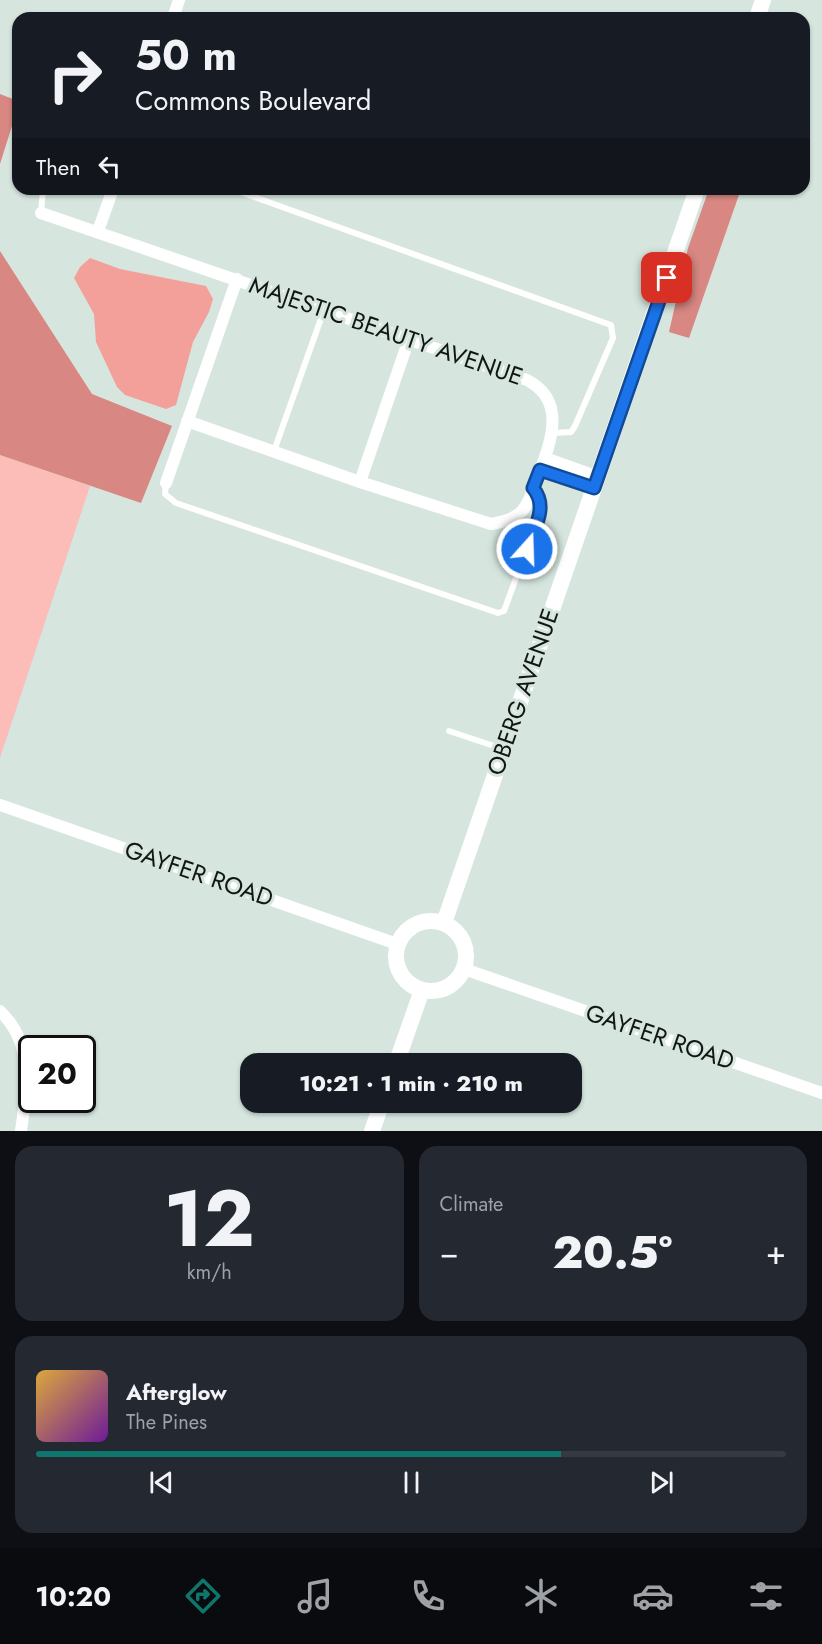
<!DOCTYPE html>
<meta charset="utf-8">
<style>
body{margin:0;font-family:Jost,sans-serif;background:#242831;color:#f1f3f6;height:100vh;display:flex;flex-direction:column;font-size:22px;white-space:nowrap}
*{box-sizing:border-box;margin:0}
p{font-size:20px;color:#9ea1a6}
.icon{flex:none;width:33px;height:33px;fill:none;stroke:currentColor;stroke-width:2;stroke-linecap:round;stroke-linejoin:round}
.map{position:relative;height:1131px;overflow:hidden}
.drawer{display:flex;flex-direction:column;gap:15px;padding:15px;background:#0d0f14;flex:1}
.drawer>*{flex:none}
.guide{position:absolute;left:12px;top:12px;width:798px;height:183px;border-radius:18px;box-shadow:0 2px 4px #0004;background:#171b24;color:#f1f3f6;overflow:hidden}
.speed{position:absolute;left:18px;top:1035px;display:flex;gap:12px;font-size:30px;font-weight:700;text-align:center}
.speed>*{display:grid;place-content:center;width:78px;height:78px;border-radius:50%;background:#171b24;box-shadow:0 2px 4px #0004;line-height:1}
.speed .limit{border:3px solid #111;border-radius:9px;background:#fff;color:#111}
.pin{position:absolute;display:grid;place-items:center;width:51px;height:51px;color:#fff;margin:-26px;border-radius:12px;box-shadow:0 3px 9px #0006}
.me{position:absolute;width:66px;margin:-33px;rotate:20deg;stroke-linejoin:round;filter:drop-shadow(0 0 4px #0008)}
.turn{display:flex;align-items:center;gap:21px;height:126px;padding:0 24px;font-size:27px}
.turn .icon{width:78px;height:78px;stroke-width:2.5}
.turn b{display:block;font-size:42px;line-height:51px}
.then{display:flex;align-items:center;height:57px;padding:0 24px;background:#0003;gap:12px;font-size:22px}
.big{font-size:45px;font-weight:800;line-height:1.1}
.drawer .card{flex:1;display:flex;flex-direction:column;justify-content:center;gap:9px;min-width:0;padding:0 21px;border-radius:18px;background:#242831}
.drawer .dial{align-items:center;gap:0}
.dial b{font-size:78px;line-height:1}
.song{display:flex;align-items:center;gap:18px}
.cover{width:72px;height:72px;border-radius:9px;background:linear-gradient(135deg,hsl(40 70% 55%),hsl(280 70% 35%))}
.played{height:6px;border-radius:3px;background:linear-gradient(90deg,#0f766e 70%,#363941 70%)}
.keys{display:flex;justify-content:space-around;direction:ltr}
.heat{display:flex;justify-content:space-between;align-items:center;font-size:33px;direction:ltr}
.drawer .tiles{flex:1;display:grid;gap:15px;grid-template-columns:1fr 1fr}
.card:last-child{grid-column:span 2}
.trip{position:absolute;left:240px;top:1053px;width:342px;height:60px;border-radius:18px;background:#171b24;box-shadow:0 2px 4px #0004;font-weight:800;line-height:60px;text-align:center}
.menu{display:flex;height:96px;justify-content:space-around;align-items:center;background:#090b0e;color:#9ea1a6}
.menu .icon{width:42px;height:42px}
.menu .current{color:#0f766e}
.menu b{font-size:27px;color:#f1f3f6}
.map>svg:first-child{display:block}
</style>
<div class="map">
<svg width="822" height="1131" viewBox="0 0 822 1131">
<rect width="100%" height="100%" fill="#d6e6df"/>
<path fill="#fcbcb8" d="M 0,455 L 90,486 L 0,758 Z"/>
<path fill="#d88782" d="M 0,94 L 18,101 L 18,107 L 0,164 Z
M 709,189 L 741,189 L 689,338 L 669,332 L 688,248 Z
M 0,251 L 92,394 L 172,426 L 141,503 L 0,455 Z"/>
<path fill="#f3a09a" d="M 90,258 L 120,269 L 206,286 L 213,299 L 209,312 L 193,342 L 176,405 L 166,409 L 125,395 L 117,387 L 96,342 L 94,314 L 74,278 L 80,267 Z"/>
<g fill="none" stroke-linecap="round" stroke-linejoin="round">
<path stroke="#fff" stroke-width="6" d="M 232,189 L 611,325 L 613,338 L 575,426 L 571,432 L 552,433
M 41,213 L 43,189
M 274,451 L 324,310
M 166,483 L 165,494 L 176,503 L 498,613 L 504,611 L 542,507 L 540,496 L 534,489
M 449,731 L 503,749"/>
<path stroke="#fff" stroke-width="12" d="M 173,18 L 179,0
M 41,213 L 527,380 C 567,401 551,441 539,474 C 534,487 530,503 521,512 C 512,520 502,522 491,524 L 360,482 L 187,421
M 98,231 L 113,189
M 545,458 L 598,477
M 540,470 L 594,488
M 360,482 L 409,339
M 166,483 L 237,279
M 0,805 L 397,944
M 464,969 L 822,1093
M 0,1011 C 35,1045 27,1088 21,1131"/>
<path stroke="#fff" stroke-width="16" d="M 757,18 L 763,0
M396 956a35 35 0 1 1 70 0a35 35 0 1 1-70 0Z
M 444,923 L 697,189
M 396,1064 L 422,990
M 372,1131 L 382,1102"/>
</g>
<g fill="none" stroke-linecap="round" stroke-linejoin="round">
<g stroke="#114b97" stroke-width="15">
<path id="route" d="M 527,549 C 534,528 549,507 533,488 L 540,470 L 594,488 L 667,278"/>
</g>
<use href="#route" stroke="#1a73e8" stroke-width="10"/>
</g>
<g text-anchor="middle" stroke-width="6" stroke-linejoin="round" paint-order="stroke">
<g font-size="24" fill="#111614" stroke="#d6e6df">
<text transform="translate(386 331) rotate(19)" y="8">MAJESTIC BEAUTY AVENUE</text>
<text transform="translate(523 692) rotate(-71)" y="8">OBERG AVENUE</text>
<text transform="translate(199 874) rotate(19)" y="8">GAYFER ROAD</text>
<text transform="translate(660 1037) rotate(19)" y="8">GAYFER ROAD</text>
</g>
</g>
</svg>
<div class="speed"><div class="limit">20</div></div>
<div class="pin" style="left:667px;top:278px;background:#d93025"><svg class="icon" aria-label="arrive" viewBox="0 0 24 24"><path d="M6 21V4h12l-3 4 3 4H6"/></svg></div>
<svg class="me" style="left:527px;top:549px" viewBox="-20 -20 40 40"><circle r="17" fill="#1a73e8" stroke="#fff" stroke-width="3"/><path d="M0-11L8 9 0 5-8 9z" fill="#fff"/></svg>
<div class="trip">10:21 · 1 min · 210 m</div>
<div class="guide">
<div class="turn"><svg class="icon" aria-label="right" viewBox="0 0 24 24"><path d="M7 20v-9h11M14 6l5 5-5 5"/></svg><div><b>50 m</b>Commons Boulevard</div></div>
<div class="then">Then<svg class="icon" aria-label="left" viewBox="0 0 24 24"><path d="M17 20v-9H6M10 6l-5 5 5 5"/></svg></div>
</div>
</div>
<section class="drawer">
<div class="tiles">
<div class="card dial"><b>12</b><p>km/h</p></div>
<div class="card"><p>Climate</p>
<div class="heat"><a>−</a><b class="big">20.5°</b><a>+</a></div>
</div>
<div class="card">
<div class="song"><i class="cover"></i><div><b>Afterglow</b><p>The Pines</p></div></div>
<div class="played"></div>
<div class="keys"><svg class="icon" aria-label="previous" viewBox="0 0 24 24"><path d="M18 5L8 12l10 7zM5 5v14"/></svg><svg class="icon" aria-label="pause" viewBox="0 0 24 24"><path d="M8 5v14M16 5v14"/></svg><svg class="icon" aria-label="next" viewBox="0 0 24 24"><path d="M6 5l10 7-10 7zM19 5v14"/></svg></div>
</div>
</div>
</section>
<nav class="menu">
<b>10:20</b>
<svg class="icon current" aria-label="directions" viewBox="0 0 24 24"><path d="M12 3l9 9-9 9-9-9zM9 14v-3h6M13 9l2 2-2 2"/></svg>
<svg class="icon" aria-label="music" viewBox="0 0 24 24"><path d="M9 18V5l10-2v13"/><circle cx="6" cy="18" r="3"/><circle cx="16" cy="16" r="3"/></svg>
<svg class="icon" aria-label="phone" viewBox="0 0 24 24"><path d="M5 4h4l2 5-3 2q2 4 5 5l2-3 5 2v4C11 20 4 13 5 4z"/></svg>
<svg class="icon" aria-label="climate" viewBox="0 0 24 24"><path d="M12 3v18M4 7l16 10M4 17L20 7"/></svg>
<svg class="icon" aria-label="car" viewBox="0 0 24 24"><path d="M5 17H2v-5l4-1 3-4h7l3 4 3 1v5h-3M9 17h6M6 11h13"/><circle cx="7" cy="17" r="2"/><circle cx="17" cy="17" r="2"/></svg>
<svg class="icon" aria-label="filters" viewBox="0 0 24 24"><path d="M4 7h16M4 17h16"/><circle cx="9" cy="7" r="2"/><circle cx="15" cy="17" r="2"/></svg>
</nav>
